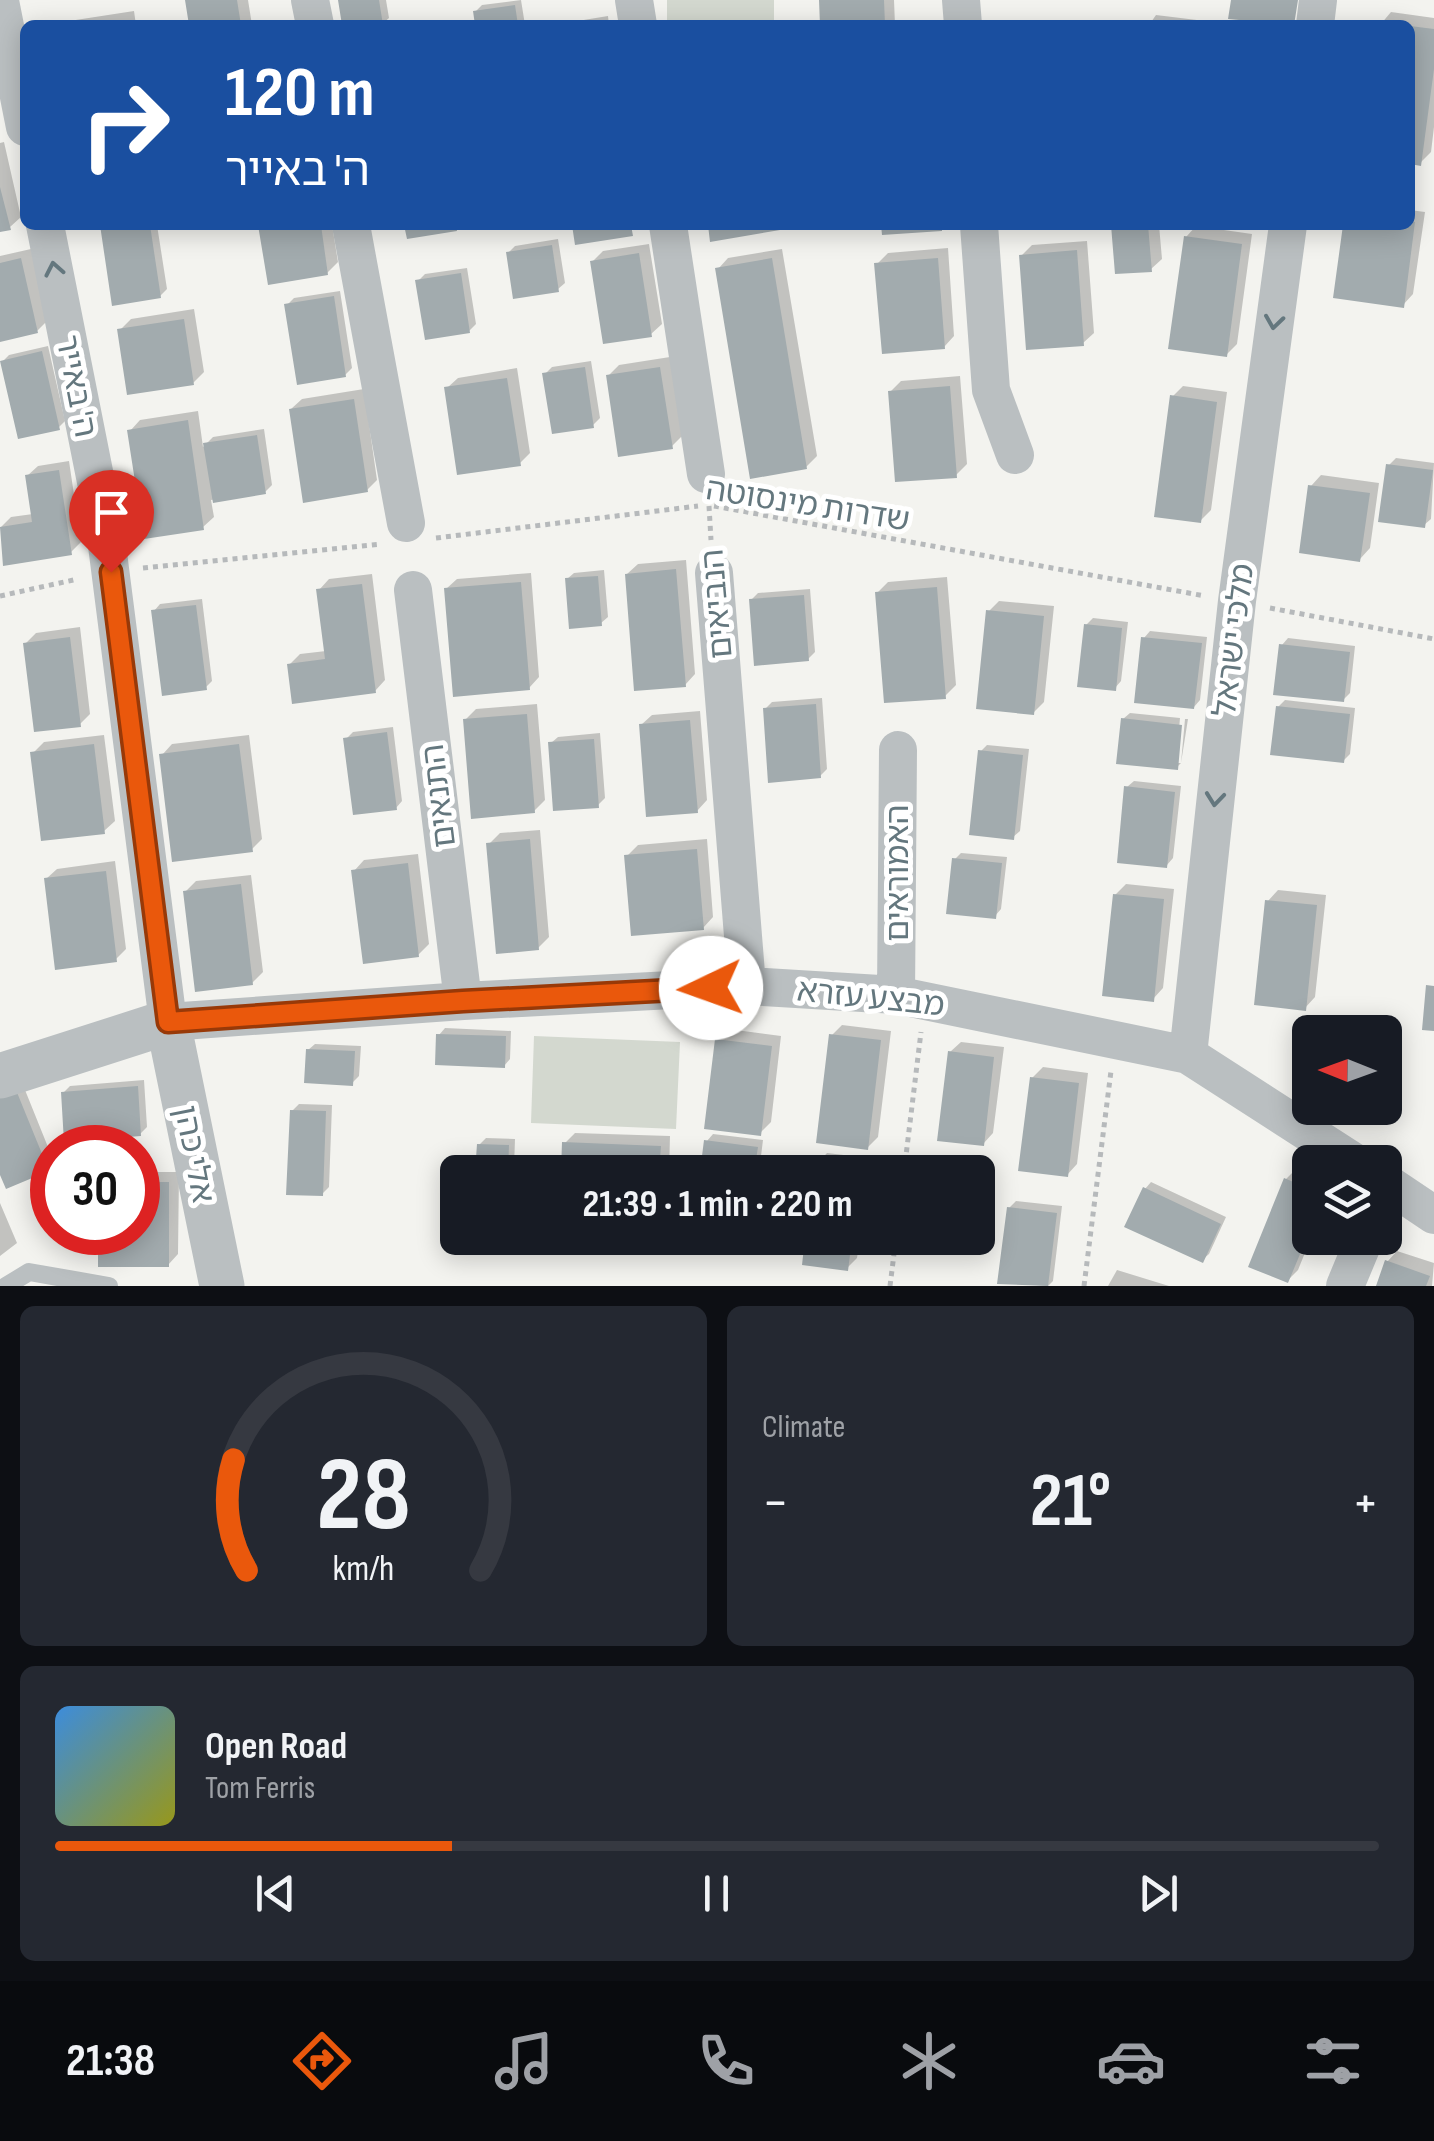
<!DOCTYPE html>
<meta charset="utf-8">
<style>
body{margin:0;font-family:"Sofia Sans Condensed","Noto Sans Hebrew",sans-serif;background:#242831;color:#f1f3f6;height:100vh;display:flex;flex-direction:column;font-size:38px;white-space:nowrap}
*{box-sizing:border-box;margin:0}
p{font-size:32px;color:#9ea1a6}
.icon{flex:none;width:55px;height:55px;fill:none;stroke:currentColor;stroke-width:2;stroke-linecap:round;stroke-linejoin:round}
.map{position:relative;height:1286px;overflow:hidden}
.details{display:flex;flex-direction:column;gap:20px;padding:20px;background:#0d0f14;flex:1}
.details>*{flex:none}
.guide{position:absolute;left:20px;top:20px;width:1395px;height:210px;border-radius:15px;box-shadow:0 5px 25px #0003;background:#1a4fa0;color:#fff;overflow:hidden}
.needle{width:65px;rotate:271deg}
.tools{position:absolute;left:1292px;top:1015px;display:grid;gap:20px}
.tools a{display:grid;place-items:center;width:110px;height:110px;border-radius:15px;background:#171b24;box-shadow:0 5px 25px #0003;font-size:50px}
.speed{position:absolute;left:30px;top:1125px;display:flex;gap:20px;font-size:50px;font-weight:700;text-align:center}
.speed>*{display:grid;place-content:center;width:130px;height:130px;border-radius:50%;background:#171b24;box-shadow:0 5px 25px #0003;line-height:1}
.speed .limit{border:15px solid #d22;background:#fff;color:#111}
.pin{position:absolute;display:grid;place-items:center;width:85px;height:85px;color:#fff;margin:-102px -42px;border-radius:50% 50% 50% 0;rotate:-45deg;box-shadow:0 0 10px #0007}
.pin .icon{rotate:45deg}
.me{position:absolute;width:110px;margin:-55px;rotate:267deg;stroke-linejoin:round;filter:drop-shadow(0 0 8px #0008)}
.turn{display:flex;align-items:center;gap:35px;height:210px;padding:0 40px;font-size:45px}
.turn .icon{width:130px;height:130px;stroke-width:2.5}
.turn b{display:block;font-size:70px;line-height:85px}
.big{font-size:75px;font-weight:700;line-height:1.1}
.details .card{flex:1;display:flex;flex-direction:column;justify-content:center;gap:15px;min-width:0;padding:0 35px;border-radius:15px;background:#242831}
.details .dial{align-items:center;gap:0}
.dial svg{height:260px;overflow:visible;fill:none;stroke:#363941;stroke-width:7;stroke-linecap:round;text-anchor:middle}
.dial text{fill:#f1f3f6;stroke:none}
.song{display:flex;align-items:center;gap:30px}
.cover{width:120px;height:120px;border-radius:15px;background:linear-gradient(135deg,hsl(210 70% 55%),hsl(60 70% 35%))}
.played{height:10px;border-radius:5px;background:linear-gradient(90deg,#ea580c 30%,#363941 30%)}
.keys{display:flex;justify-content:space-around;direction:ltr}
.heat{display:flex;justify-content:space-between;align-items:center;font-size:55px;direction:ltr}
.details .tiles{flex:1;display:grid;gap:20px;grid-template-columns:1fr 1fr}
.card:last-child{grid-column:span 2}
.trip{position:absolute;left:440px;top:1155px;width:555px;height:100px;border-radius:15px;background:#171b24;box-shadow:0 5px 25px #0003;font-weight:700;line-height:100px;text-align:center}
.dock{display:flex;height:160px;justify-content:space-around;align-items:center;background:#090b0e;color:#9ea1a6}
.dock .icon{width:70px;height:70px}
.dock .active{color:#ea580c}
.dock b{font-size:45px;color:#f1f3f6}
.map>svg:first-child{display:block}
</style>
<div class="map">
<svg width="1434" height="1286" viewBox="0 0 1434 1286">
<rect width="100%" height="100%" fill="#f3f3ef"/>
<path fill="#d3d8cf" d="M 667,0 L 774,0 L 774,25 L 667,25 Z
M 534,1036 L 680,1042 L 676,1129 L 531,1123 Z"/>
<path fill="#0003" d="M 188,0 L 248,0 L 252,25 L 191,25 Z
M 341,0 L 386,0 L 389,18 L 382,24 L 344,25 Z
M 521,0 L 525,25 L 477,25 L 475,12 L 482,5 Z
M 821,0 L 894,0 L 895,25 L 822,25 Z
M 134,11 L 136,25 L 43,25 Z
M 1391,12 L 1434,18 L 1434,127 L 1431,152 L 1420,163 L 1410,162 L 1410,25 L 1380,25 Z
M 1156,15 L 1205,21 L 1205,25 L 1149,25 Z
M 608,16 L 609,25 L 552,25 L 553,25 Z
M 4,142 L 21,217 L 10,227 L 0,230 L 0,143 Z
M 1410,210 L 1425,212 L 1413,294 L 1403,305 L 1346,225 L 1410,225 Z
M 103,225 L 157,225 L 167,289 L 160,296 Z
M 261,225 L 332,225 L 338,262 L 327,273 Z
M 1113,225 L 1159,225 L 1162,259 L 1151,269 Z
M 1196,226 L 1252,234 L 1237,344 L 1226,355 L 1186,237 Z
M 558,239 L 565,283 L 558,289 L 508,253 L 515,246 Z
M 1087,241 L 1094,333 L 1083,343 L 1021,256 L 1032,245 Z
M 649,244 L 662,324 L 651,334 L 592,262 L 603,251 Z
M 948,248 L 954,336 L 944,347 L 877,264 L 888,253 Z
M 31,249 L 48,320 L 37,331 L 0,339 L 0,256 Z
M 782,249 L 817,456 L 806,467 L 718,269 L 728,258 Z
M 467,268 L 476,324 L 469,331 L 418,281 L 425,274 Z
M 340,291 L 352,368 L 345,375 L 287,305 L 294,298 Z
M 194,309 L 204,372 L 193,383 L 120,330 L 131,319 Z
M 48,346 L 65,421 L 58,428 L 3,361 L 9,355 Z
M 670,357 L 682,436 L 672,446 L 608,376 L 619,365 Z
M 591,361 L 600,418 L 593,425 L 545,374 L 552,367 Z
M 517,368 L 530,453 L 520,463 L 447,388 L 458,378 Z
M 960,376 L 967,464 L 956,475 L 890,392 L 901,381 Z
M 1183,386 L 1227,392 L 1211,510 L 1200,521 L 1173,396 Z
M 364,389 L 377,480 L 367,490 L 291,409 L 302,399 Z
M 198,411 L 203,447 L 213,437 L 264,429 L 272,485 L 265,492 L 211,500 L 214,517 L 203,527 L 130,431 L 140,420 Z
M 1396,458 L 1434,463 L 1431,519 L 1424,525 L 1389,465 Z
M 69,461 L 81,542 L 70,553 L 0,528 L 11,517 L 33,514 L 27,476 L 38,466 Z
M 1321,475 L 1379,483 L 1370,548 L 1360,559 L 1311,486 Z
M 686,560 L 695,674 L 685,685 L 627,574 L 638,564 Z
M 604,570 L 608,617 L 601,623 L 567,579 L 574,573 Z
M 531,573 L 539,677 L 529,688 L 446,589 L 457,579 Z
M 372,574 L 385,680 L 375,691 L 289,665 L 300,654 L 326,651 L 319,590 L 329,579 Z
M 947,577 L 956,685 L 945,696 L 877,593 L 888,582 Z
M 810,589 L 815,652 L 808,659 L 751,600 L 758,593 Z
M 202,599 L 212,681 L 205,688 L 154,611 L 160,604 Z
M 999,601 L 1054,606 L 1044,702 L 1033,713 L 989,611 Z
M 1093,618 L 1128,622 L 1121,681 L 1115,688 L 1086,625 Z
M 80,627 L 90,714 L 80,724 L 25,644 L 36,633 Z
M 1150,631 L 1207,637 L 1200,700 L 1194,707 L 1144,638 Z
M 1288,638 L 1355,646 L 1350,693 L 1343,700 L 1282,645 Z
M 822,698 L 827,769 L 820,776 L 765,709 L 772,702 Z
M 1285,700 L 1355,708 L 1350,754 L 1343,761 L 1278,707 Z
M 537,704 L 545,800 L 534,811 L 465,720 L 476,709 Z
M 700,711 L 707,800 L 697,811 L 641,725 L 652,715 Z
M 1130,713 L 1180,718 L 1176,763 L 1181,763 L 1177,767 L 1123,719 Z
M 1185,719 L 1188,719 L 1181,763 Z
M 393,727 L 402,801 L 396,808 L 346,739 L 353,732 Z
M 600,733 L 605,798 L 598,805 L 551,743 L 558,737 Z
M 104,735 L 115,821 L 104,831 L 33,753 L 44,742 Z
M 249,735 L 262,839 L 251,850 L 162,755 L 172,744 Z
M 987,745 L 1029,749 L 1020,831 L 1013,837 L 980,752 Z
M 1134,781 L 1181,786 L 1173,858 L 1167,865 L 1127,787 Z
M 540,830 L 549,937 L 538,948 L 489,844 L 500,833 Z
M 707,839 L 713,917 L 703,928 L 627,856 L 638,845 Z
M 961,853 L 1007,857 L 1001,909 L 995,916 L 955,859 Z
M 418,854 L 429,944 L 418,955 L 354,871 L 364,860 Z
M 115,861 L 126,949 L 115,960 L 46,879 L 57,869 Z
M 251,875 L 263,972 L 252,983 L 185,892 L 196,881 Z
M 1126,884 L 1174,889 L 1163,988 L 1153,999 L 1115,895 Z
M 1278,890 L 1326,895 L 1315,997 L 1305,1008 L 1268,901 Z
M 842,1025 L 891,1031 L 878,1137 L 868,1147 L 831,1036 Z
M 445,1028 L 511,1031 L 510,1059 L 504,1066 L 439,1035 Z
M 728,1029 L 781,1036 L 771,1122 L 760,1133 L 717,1040 Z
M 961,1042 L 1004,1047 L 993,1133 L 983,1144 L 950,1052 Z
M 315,1044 L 361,1046 L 359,1076 L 352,1083 L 308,1050 Z
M 1043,1067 L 1088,1073 L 1077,1164 L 1067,1175 L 1032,1078 Z
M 144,1080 L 147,1127 L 140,1134 L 63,1093 L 70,1086 Z
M 23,1085 L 52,1157 L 52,1164 L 48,1169 L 0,1168 L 0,1094 Z
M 299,1104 L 332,1105 L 329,1187 L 322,1194 L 292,1111 Z
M 575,1133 L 670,1136 L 669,1172 L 564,1172 L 565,1143 Z
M 713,1134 L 763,1140 L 759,1172 L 703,1172 L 707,1141 Z
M 486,1138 L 515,1139 L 514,1168 L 540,1169 L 540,1172 L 478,1172 L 479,1145 Z
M 827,1153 L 869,1158 L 868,1172 L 816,1172 L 817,1164 Z
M 939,1164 L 982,1170 L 978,1211 L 978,1172 L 932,1172 Z
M 1296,1169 L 1310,1174 L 1311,1238 L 1298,1270 L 1288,1280 L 1286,1179 Z
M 138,1172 L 179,1172 L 178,1254 L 168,1265 L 138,1232 Z
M 1151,1182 L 1226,1217 L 1209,1254 L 1202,1260 L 1145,1189 Z
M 1016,1201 L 1062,1206 L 1053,1281 L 1048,1286 L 1000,1282 L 1009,1208 Z
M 0,1203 L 17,1243 L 0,1256 Z
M 808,1238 L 860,1238 L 857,1258 L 847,1268 L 805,1263 Z
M 1397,1251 L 1434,1263 L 1432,1286 L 1379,1286 L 1387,1262 Z
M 1117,1270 L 1169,1286 L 1108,1286 Z"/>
<path fill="#a2abae" d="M 185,0 L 237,0 L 241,25 L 189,25 Z
M 338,0 L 379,0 L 383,25 L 342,25 Z
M 819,0 L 884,0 L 885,25 L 820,25 Z
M 1231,0 L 1298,0 L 1294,25 L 1228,19 Z
M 515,5 L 518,25 L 475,25 L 473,11 Z
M 1410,26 L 1434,29 L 1434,69 L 1421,166 L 1410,164 Z
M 0,187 L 11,230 L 0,232 Z
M 1410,221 L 1415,222 L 1404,308 L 1333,298 L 1343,225 L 1410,225 Z
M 100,225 L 150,225 L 161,298 L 112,306 Z
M 258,225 L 321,225 L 328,275 L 268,285 Z
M 404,225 L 456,225 L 457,231 L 407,239 Z
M 572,225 L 631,225 L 633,236 L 575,245 Z
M 708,225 L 779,225 L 780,230 L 710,242 Z
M 881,225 L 942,225 L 942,231 L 882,235 Z
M 1111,225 L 1148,225 L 1152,272 L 1115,274 Z
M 1184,236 L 1242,244 L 1227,357 L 1168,349 Z
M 552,245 L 559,292 L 513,299 L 506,252 Z
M 1077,250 L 1084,346 L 1026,350 L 1019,255 Z
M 639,253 L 652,337 L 603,344 L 590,261 Z
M 21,258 L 38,333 L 0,342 L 0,263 Z
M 772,258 L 807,469 L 750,479 L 715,268 Z
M 938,258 L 945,349 L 882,354 L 874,263 Z
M 461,273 L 470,333 L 425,340 L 415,280 Z
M 334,296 L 346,377 L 297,385 L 284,304 Z
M 184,319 L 194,385 L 127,395 L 117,329 Z
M 42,351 L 60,430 L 18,439 L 0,361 Z
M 585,367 L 594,428 L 552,434 L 542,373 Z
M 660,367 L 673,449 L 618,457 L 606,375 Z
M 507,378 L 521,466 L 457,475 L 444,387 Z
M 950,386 L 957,478 L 895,482 L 888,391 Z
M 1170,395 L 1217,402 L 1201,523 L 1154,517 Z
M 354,399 L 368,492 L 303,503 L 289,409 Z
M 188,420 L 204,530 L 144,539 L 127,430 Z
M 257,435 L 266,494 L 213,503 L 203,443 Z
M 1386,464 L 1433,470 L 1425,528 L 1378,522 Z
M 59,470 L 72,555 L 3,566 L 0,527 L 32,522 L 25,475 Z
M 1308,485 L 1370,493 L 1360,562 L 1299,553 Z
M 676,569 L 686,687 L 634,691 L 625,574 Z
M 598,576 L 602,626 L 569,629 L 565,578 Z
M 521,582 L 530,690 L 453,697 L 444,588 Z
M 362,584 L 376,693 L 292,704 L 287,664 L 325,659 L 316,589 Z
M 937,587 L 946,699 L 884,703 L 875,592 Z
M 804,595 L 809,661 L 754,666 L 749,599 Z
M 196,605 L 207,690 L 162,696 L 151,610 Z
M 986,610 L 1044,616 L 1034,715 L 976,709 Z
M 1084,624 L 1122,628 L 1116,691 L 1077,687 Z
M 70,637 L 81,727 L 34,732 L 23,643 Z
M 1141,637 L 1202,643 L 1194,709 L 1134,703 Z
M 1279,644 L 1350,652 L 1344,702 L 1273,695 Z
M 816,704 L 821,778 L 768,783 L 763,708 Z
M 1276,706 L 1350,714 L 1344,763 L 1270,755 Z
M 527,714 L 535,813 L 471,819 L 463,719 Z
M 1121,718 L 1182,725 L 1178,770 L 1116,764 Z
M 690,720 L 698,813 L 646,817 L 639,724 Z
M 387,732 L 397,810 L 353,815 L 343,738 Z
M 594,739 L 599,808 L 553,811 L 548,742 Z
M 94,744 L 105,834 L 41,841 L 30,752 Z
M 239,744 L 253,852 L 172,862 L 159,754 Z
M 978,750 L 1023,755 L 1014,840 L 969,835 Z
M 1124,786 L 1175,792 L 1167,868 L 1117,863 Z
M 530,839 L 539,950 L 496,954 L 486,843 Z
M 697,849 L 704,930 L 631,936 L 624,855 Z
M 952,858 L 1002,863 L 996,919 L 946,914 Z
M 408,863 L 419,957 L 363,964 L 351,870 Z
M 106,871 L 117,962 L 55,970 L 44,878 Z
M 241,884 L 253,985 L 195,992 L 183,891 Z
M 1113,894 L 1164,899 L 1154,1002 L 1102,996 Z
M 1265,900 L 1317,905 L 1306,1011 L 1254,1005 Z
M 1426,985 L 1434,986 L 1434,1031 L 1422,1030 Z
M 436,1034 L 506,1036 L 505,1068 L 435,1065 Z
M 829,1034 L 881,1040 L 868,1150 L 816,1143 Z
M 715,1039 L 772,1046 L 761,1136 L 704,1129 Z
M 306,1049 L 355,1051 L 353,1086 L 304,1083 Z
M 948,1051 L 994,1057 L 984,1146 L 937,1141 Z
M 1030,1077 L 1079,1083 L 1068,1177 L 1018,1171 Z
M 138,1086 L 141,1136 L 64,1142 L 61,1092 Z
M 16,1090 L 49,1171 L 6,1189 L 0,1175 L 0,1096 Z
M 290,1110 L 326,1111 L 323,1196 L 286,1195 Z
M 704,1140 L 758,1147 L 754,1172 L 700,1172 Z
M 562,1142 L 661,1146 L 659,1172 L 561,1172 Z
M 477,1144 L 509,1145 L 508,1172 L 475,1172 Z
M 814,1163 L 860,1168 L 860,1172 L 813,1172 Z
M 1284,1178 L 1310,1189 L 1310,1230 L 1288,1283 L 1248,1267 Z
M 138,1182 L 169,1182 L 169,1267 L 98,1267 L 98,1232 L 138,1232 Z
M 1143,1187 L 1221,1224 L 1203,1263 L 1124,1227 Z
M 1007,1207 L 1057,1213 L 1048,1286 L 997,1284 Z
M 805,1238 L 852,1238 L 848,1271 L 802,1265 Z
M 921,1238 L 970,1238 L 968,1249 L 921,1243 Z
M 1385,1260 L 1430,1276 L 1426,1286 L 1376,1286 Z"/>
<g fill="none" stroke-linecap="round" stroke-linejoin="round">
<path stroke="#b6b9bb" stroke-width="5" stroke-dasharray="5 5" stroke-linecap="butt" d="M 709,506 L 711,540
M 714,506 L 1205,596
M 436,538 L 698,506
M 143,568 L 381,544
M 0,596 L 78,579
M 1270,608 L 1434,639
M 904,1172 L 921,1032
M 890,1286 L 896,1238
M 1084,1286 L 1111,1071"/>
<path stroke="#babfc1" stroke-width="18" d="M 6,1286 L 29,1272 L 109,1286"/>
<path stroke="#babfc1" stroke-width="38" d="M 310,0 L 315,25
M 634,0 L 638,25
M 961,0 L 963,25
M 0,1 L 25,127
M 1315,25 L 1318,0
M 45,225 L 104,522 L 168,1022 L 463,1001 L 747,986 L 896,995 L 1188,1055 L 1354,1162
M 351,225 L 406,523
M 668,225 L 706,474
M 979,225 L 991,390 L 1015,455
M 714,573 L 747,986
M 413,590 L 463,1001
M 896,995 L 898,750
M 1188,1055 L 1237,601 L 1288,225
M 1385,1182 L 1434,1215
M 1345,1286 L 1365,1238"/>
<path stroke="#babfc1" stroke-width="45" d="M 0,1076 L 168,1022 L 222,1286"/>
</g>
<defs><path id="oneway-chevron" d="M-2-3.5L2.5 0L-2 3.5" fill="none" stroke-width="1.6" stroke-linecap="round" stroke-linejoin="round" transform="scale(2.5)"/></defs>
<g stroke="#64777e">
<use href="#oneway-chevron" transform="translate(54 269) rotate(-101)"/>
<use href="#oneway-chevron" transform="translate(1274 322) rotate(98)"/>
<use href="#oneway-chevron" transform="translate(1215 799) rotate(96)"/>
</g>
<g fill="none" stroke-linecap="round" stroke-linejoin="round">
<g stroke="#983908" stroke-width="25">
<path id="route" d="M 111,572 L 168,1022 L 463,1001 L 711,988"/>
</g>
<use href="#route" stroke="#ea580c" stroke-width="18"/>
</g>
<g text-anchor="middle" stroke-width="10" stroke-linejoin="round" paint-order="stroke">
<g font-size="32" fill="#64777e" stroke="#fff">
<text transform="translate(77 386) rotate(79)" y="11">ה' באייר</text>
<text transform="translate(808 504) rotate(9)" y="11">שדרות מינסוטה</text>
<text transform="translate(716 604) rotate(-95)" y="11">הנביאים</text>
<text transform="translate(1233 640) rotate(-83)" y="11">מלכי ישראל</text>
<text transform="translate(438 796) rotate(-97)" y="11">התנאים</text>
<text transform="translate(897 873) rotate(-90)" y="11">האמוראים</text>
<text transform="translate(871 997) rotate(6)" y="11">מבצע עזרא</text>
<text transform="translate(195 1154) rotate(79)" y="11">אלי כהן</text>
</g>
</g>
</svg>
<div class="tools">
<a><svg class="needle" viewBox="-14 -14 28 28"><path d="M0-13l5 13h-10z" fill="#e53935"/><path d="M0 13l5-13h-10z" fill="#9ea1a6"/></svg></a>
<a><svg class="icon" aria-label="layers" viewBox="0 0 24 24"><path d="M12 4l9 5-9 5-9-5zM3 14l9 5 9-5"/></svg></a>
</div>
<div class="speed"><div class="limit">30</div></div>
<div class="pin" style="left:111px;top:572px;background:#d93025"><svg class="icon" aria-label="arrive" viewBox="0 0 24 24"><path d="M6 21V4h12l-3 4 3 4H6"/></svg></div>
<svg class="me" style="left:711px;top:988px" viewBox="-20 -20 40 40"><circle r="19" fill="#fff"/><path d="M0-13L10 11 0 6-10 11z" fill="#ea580c"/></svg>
<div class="trip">21:39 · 1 min · 220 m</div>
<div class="guide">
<div class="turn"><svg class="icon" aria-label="right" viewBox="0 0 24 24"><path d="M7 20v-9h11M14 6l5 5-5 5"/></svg><div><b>120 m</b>ה' באייר</div></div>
</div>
</div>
<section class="details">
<div class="tiles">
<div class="card dial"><svg viewBox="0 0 100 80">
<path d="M14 69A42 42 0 1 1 86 69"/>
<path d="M14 69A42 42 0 0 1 10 35" stroke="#ea580c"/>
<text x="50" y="56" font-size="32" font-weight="700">28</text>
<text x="50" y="72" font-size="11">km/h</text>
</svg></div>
<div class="card"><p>Climate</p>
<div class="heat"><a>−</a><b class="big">21°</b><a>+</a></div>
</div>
<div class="card">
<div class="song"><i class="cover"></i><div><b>Open Road</b><p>Tom Ferris</p></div></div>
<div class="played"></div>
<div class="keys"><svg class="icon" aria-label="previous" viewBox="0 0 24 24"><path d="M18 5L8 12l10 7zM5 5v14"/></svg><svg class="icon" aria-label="pause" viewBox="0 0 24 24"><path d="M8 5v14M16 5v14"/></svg><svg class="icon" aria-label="next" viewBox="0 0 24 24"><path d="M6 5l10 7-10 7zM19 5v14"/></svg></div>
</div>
</div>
</section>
<nav class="dock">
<b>21:38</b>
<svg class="icon active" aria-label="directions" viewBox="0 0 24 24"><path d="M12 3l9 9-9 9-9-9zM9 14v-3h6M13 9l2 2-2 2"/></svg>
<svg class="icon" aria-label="music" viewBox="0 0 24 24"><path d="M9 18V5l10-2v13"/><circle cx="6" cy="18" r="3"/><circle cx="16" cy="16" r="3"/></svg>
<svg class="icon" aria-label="phone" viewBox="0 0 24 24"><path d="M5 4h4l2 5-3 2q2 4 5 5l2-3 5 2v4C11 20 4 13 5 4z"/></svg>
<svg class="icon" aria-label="climate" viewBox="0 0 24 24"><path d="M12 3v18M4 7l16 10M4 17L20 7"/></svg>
<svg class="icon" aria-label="car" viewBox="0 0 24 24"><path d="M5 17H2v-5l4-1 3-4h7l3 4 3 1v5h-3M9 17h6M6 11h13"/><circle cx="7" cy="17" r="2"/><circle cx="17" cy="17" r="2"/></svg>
<svg class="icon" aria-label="filters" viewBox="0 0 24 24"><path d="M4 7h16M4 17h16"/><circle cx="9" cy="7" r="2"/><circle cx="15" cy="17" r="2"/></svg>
</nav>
